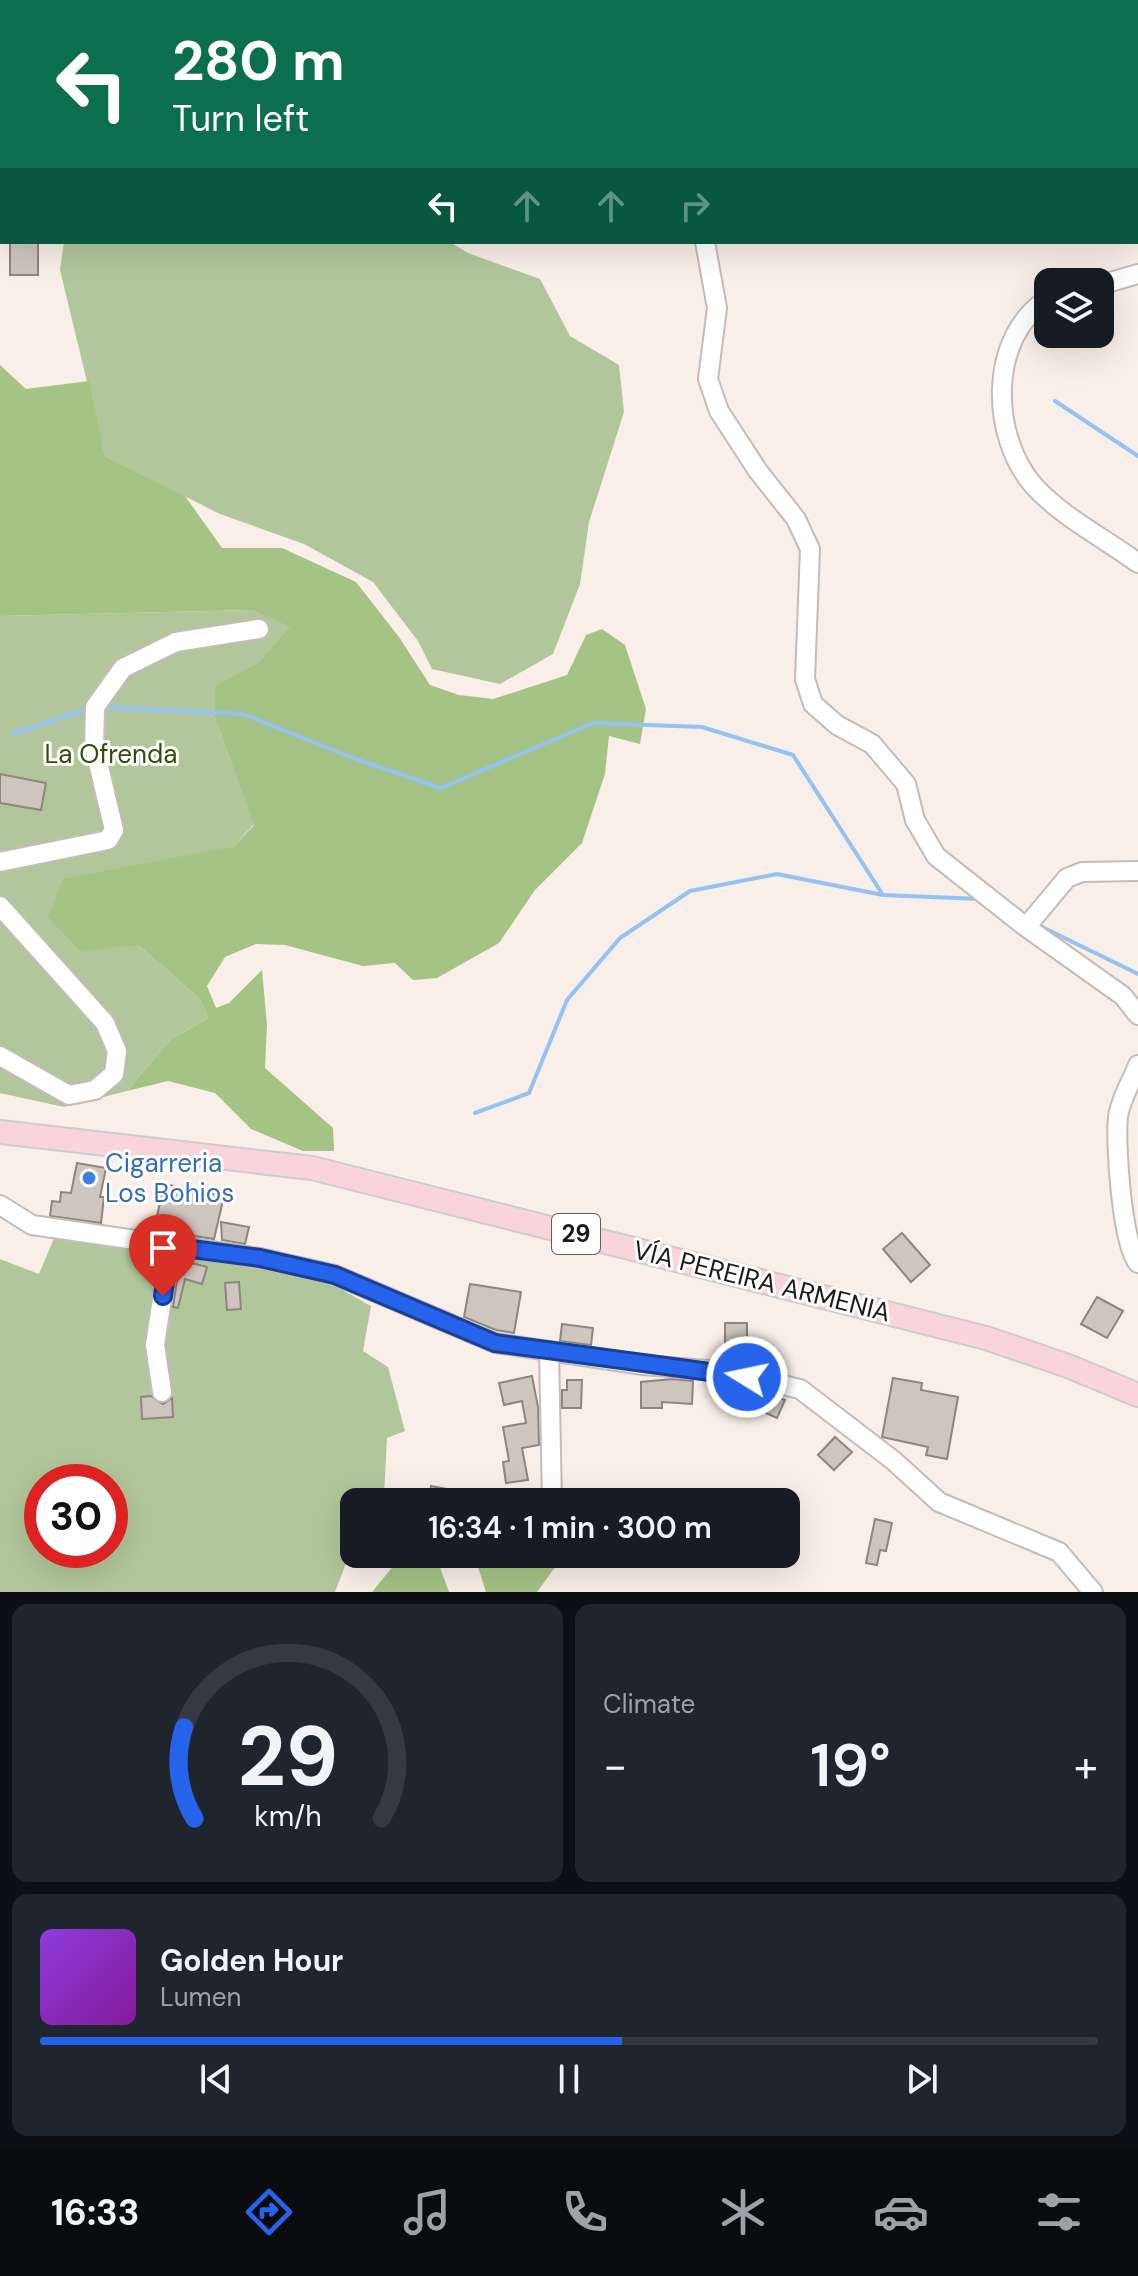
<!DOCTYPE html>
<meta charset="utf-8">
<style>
body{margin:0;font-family:"DM Sans",sans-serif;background:#20242c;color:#f1f3f6;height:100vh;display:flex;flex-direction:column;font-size:30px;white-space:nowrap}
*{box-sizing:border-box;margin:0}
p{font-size:26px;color:#9ea1a6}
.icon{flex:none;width:44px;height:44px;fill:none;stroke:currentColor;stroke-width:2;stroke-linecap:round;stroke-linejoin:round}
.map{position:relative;height:1592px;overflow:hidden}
.details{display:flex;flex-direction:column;gap:12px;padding:12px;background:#0d0f14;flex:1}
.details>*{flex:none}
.banner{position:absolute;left:0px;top:0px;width:1138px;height:244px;box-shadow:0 8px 32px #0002;background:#0b6e4f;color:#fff;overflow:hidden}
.fabs{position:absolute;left:1034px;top:268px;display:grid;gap:16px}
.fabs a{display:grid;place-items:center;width:80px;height:80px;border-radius:16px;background:#171b24;box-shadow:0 8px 32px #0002;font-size:40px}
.speed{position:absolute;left:24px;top:1464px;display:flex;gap:16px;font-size:40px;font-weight:700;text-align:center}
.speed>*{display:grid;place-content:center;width:104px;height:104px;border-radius:50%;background:#171b24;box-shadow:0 8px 32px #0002;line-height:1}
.speed .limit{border:12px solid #d22;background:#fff;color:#111}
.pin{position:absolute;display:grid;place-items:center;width:68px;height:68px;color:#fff;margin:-82px -34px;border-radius:50% 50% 50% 0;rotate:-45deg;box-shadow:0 0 8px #0007}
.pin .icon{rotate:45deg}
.me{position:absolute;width:88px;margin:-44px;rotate:280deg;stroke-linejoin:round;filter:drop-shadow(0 0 6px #0008)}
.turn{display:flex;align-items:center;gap:28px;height:168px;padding:0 40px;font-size:36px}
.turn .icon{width:104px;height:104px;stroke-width:2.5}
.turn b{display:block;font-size:56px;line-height:68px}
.lanes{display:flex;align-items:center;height:76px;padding:0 40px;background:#0003;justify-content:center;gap:40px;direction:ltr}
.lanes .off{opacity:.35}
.big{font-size:60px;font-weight:600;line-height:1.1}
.details .tile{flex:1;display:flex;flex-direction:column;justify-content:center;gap:12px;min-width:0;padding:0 28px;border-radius:16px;background:#20242c}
.details .dial{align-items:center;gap:0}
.dial svg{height:208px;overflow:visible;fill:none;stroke:#363941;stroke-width:7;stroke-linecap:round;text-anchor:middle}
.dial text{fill:#f1f3f6;stroke:none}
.song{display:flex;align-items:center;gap:24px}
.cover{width:96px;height:96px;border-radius:12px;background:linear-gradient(135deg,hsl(270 70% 55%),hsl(290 70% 35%))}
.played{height:8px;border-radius:4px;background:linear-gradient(90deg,#2563eb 55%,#363941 55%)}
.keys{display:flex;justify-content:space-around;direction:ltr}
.heat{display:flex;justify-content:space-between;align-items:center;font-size:44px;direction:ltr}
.details .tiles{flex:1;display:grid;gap:12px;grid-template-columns:1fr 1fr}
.tile:last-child{grid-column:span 2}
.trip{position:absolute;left:340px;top:1488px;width:460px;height:80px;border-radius:16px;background:#171b24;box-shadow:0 8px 32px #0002;font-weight:600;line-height:80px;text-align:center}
.menu{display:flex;height:128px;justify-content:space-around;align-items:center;background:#090b0e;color:#9ea1a6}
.menu .icon{width:56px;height:56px}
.menu .active{color:#2563eb}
.menu b{font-size:36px;color:#f1f3f6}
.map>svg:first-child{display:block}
</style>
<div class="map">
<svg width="1138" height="1592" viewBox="0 0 1138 1592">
<rect width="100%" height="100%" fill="#f9eee8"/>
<path fill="#b1c79b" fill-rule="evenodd" d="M 64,242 L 450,242 L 468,253 L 540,279 L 570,336 L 619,365 L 624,412 L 589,522 L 580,584 L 553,654 L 500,684 L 432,669 L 418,641 L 373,582 L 304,544 L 220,514 L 105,456 L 60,270 Z
M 252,610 L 291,627 L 257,663 L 215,687 L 215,718 L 254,824 L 234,846 L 160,863 L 138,945 L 200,999 L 208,1018 L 170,1040 L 127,1091 L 64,1107 L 0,1093 L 0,616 Z
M 55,1236 L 345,1281 L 344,1291 L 371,1306 L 363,1351 L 388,1367 L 405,1431 L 387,1438 L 384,1495 L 379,1502 L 354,1502 L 354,1542 L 335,1592 L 0,1592 L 0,1259 L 39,1274 ZM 42,1482 L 110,1482 L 110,1550 L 42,1550 Z"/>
<path fill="#a6c386" d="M 0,365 L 26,389 L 89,381 L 105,456 L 185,496 L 222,548 L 282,548 L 356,582 L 399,637 L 430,685 L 459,695 L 493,699 L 567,675 L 586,635 L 602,629 L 625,645 L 646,709 L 640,744 L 609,736 L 605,774 L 582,843 L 535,890 L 499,943 L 437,978 L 413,980 L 395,963 L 363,966 L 285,945 L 256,944 L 225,957 L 207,986 L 216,1008 L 229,1003 L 262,970 L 267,1025 L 265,1068 L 333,1128 L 334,1151 L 303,1151 L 251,1129 L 215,1093 L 168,1081 L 127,1091 L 170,1040 L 208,1018 L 200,999 L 138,945 L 80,951 L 48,917 L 63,879 L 234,846 L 254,825 L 215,718 L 215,686 L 257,663 L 290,627 L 252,610 L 0,616 Z
M 403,1554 L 438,1562 L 449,1592 L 372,1592 Z
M 491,1554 L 537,1554 L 556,1566 L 537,1592 L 486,1592 L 478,1567 Z"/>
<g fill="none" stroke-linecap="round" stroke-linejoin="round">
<path stroke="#93c2f5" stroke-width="4" d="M 1055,401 L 1138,456
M 102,707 L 243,714 L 350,757 L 441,788 L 593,723 L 702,727 L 793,755 L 883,895
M 12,734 L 90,708
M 1038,925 L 1138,974
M 475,1113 L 529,1093 L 567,1000 L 620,938 L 690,891 L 777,874 L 883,895 L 980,899"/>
</g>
<path fill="#cec6be" stroke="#8d857e" stroke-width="2" d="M 10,243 L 38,243 L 38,275 L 10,275 Z
M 0,774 L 46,783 L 41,810 L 0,803 Z
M 77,1163 L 106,1168 L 100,1197 L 104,1197 L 101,1223 L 50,1216 L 52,1201 L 60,1202 L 61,1192 L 71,1193 Z
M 164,1184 L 224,1196 L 214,1239 L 154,1230 Z
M 221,1222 L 249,1227 L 245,1244 L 222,1240 Z
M 902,1233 L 930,1265 L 911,1282 L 883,1249 Z
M 180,1260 L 207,1267 L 202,1284 L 185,1279 L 178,1308 L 173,1307 Z
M 239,1282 L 241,1309 L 227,1310 L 225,1283 Z
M 470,1284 L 521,1292 L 514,1333 L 496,1330 L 464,1317 Z
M 1097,1297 L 1123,1311 L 1107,1338 L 1081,1324 Z
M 725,1323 L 747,1323 L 747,1355 L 725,1355 Z
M 562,1324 L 593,1328 L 591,1345 L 560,1341 Z
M 532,1376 L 538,1407 L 539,1445 L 522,1448 L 528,1480 L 506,1483 L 503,1462 L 509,1461 L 503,1427 L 526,1423 L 522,1401 L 504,1405 L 499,1383 Z
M 893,1378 L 922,1383 L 921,1390 L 958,1397 L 947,1459 L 926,1455 L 928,1447 L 882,1437 Z
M 672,1379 L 693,1381 L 692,1404 L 662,1402 L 662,1408 L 641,1408 L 641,1382 Z
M 567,1380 L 582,1380 L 581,1408 L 562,1408 L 562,1390 L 567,1390 Z
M 758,1392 L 785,1400 L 777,1418 L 752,1407 Z
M 151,1396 L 163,1404 L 172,1398 L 173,1417 L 142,1419 L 141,1397 Z
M 835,1437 L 852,1452 L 834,1470 L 818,1455 Z
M 431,1486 L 485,1496 L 485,1502 L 428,1502 Z
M 875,1519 L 892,1523 L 886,1551 L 880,1550 L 877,1565 L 866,1563 Z"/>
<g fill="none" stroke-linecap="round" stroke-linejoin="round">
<g stroke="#c6bbb6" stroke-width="22">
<path id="minor" d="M 526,0 L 529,2
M 704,0 L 709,2
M 0,48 L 2,58
M 1136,53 L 1138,52
M 1136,87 L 1138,91
M 0,100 L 2,97
M 705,242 L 717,308 L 708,379 L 719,411 L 758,471 L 796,519 L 810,549 L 805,679 L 813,704 L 837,725 L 872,744 L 906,784 L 915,820 L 936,856 L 1026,927 L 1123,996 L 1138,1015
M 1100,285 L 1138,274
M 1048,299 C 988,336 990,436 1034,486 C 1062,517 1104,538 1138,563
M 0,862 L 108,840 L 114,830 L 94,746 L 95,707 L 123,668 L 176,642 L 259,629
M 0,906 L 105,1023 L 117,1051 L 114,1074 L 95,1090 L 69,1095 L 0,1056
M 1026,927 L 1067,878 L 1082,872 L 1138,871
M 1138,1065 C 1132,1081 1120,1100 1118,1117 C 1115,1142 1122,1245 1138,1263
M 0,1205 L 32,1225 L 260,1258 L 335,1275 L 495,1343 L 643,1365 L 721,1371 L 800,1389 L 894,1461 L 939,1502 L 1059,1552 L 1093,1592
M 549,1351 L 552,1502
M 162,1392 L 155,1345 L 170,1246"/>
</g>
<g stroke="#cdcdcc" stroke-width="26">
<path id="major" d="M 0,1132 L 312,1168 L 986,1338 L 1068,1366 L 1138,1395"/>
</g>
<use href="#minor" stroke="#fff" stroke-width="18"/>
<use href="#major" stroke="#f9d4da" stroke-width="22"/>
</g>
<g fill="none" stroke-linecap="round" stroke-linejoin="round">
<g stroke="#184099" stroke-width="20">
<path id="route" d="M 163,1296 L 170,1246 L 260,1258 L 335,1275 L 495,1343 L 747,1377"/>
</g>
<use href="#route" stroke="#2563eb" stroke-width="14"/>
</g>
<circle fill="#3f7fe0" stroke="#fff" stroke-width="3" cx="89" cy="1178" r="8"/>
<g text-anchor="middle" stroke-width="6" stroke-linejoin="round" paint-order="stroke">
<rect fill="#fff" stroke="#615f5d" stroke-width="2" x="552" y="1214" width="48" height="40" rx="6"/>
<g font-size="24" font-weight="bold" fill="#1d1a18">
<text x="576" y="1242">29</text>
</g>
<g font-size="26" fill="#324c09" stroke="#fff">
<text x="111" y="763">La Ofrenda</text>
</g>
<g font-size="26" fill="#366cbe" stroke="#fff" text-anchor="start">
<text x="105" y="1172">Cigarreria<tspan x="105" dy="30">Los Bohios</tspan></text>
</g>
<g font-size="26" fill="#1d1a18" stroke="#fff">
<text transform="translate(762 1281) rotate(14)" y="9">VÍA PEREIRA ARMENIA</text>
</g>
</g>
</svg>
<div class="fabs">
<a><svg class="icon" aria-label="layers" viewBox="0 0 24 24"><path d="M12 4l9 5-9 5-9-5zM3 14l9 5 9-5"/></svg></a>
</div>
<div class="speed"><div class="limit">30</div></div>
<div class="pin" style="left:163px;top:1296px;background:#d93025"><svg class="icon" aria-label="arrive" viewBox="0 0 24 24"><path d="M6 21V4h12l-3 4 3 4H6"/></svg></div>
<svg class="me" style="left:747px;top:1377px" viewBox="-20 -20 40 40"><circle r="17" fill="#2563eb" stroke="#fff" stroke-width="3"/><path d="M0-11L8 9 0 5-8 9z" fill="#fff"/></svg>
<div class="trip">16:34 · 1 min · 300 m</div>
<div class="banner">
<div class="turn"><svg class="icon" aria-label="left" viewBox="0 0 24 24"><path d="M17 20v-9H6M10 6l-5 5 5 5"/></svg><div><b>280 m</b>Turn left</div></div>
<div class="lanes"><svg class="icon" aria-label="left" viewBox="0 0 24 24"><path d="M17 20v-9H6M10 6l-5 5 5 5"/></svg><svg class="icon off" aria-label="ahead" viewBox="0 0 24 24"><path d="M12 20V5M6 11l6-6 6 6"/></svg><svg class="icon off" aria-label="ahead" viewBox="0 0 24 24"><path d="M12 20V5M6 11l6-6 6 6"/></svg><svg class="icon off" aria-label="right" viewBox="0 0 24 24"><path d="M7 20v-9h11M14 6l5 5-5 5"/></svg></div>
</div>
</div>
<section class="details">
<div class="tiles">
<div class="tile dial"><svg viewBox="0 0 100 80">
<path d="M14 69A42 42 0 1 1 86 69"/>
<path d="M14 69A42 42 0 0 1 10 34" stroke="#2563eb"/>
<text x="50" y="56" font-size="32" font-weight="700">29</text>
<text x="50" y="72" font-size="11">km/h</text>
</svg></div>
<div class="tile"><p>Climate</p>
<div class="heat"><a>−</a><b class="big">19°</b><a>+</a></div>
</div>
<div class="tile">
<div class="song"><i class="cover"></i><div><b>Golden Hour</b><p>Lumen</p></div></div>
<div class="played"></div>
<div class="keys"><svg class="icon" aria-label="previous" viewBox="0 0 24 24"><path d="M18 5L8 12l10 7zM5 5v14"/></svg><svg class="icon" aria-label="pause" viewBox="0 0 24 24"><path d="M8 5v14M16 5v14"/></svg><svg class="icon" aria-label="next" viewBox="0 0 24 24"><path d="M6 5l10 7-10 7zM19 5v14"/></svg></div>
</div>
</div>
</section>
<nav class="menu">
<b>16:33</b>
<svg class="icon active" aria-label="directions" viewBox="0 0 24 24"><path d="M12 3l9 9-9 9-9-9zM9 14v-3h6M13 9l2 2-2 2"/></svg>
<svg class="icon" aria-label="music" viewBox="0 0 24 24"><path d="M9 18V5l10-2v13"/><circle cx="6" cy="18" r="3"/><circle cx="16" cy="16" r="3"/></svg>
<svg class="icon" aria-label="phone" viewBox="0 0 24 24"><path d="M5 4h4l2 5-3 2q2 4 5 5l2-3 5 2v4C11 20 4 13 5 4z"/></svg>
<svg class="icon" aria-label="climate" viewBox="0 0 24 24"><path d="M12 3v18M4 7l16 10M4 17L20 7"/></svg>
<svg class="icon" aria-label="car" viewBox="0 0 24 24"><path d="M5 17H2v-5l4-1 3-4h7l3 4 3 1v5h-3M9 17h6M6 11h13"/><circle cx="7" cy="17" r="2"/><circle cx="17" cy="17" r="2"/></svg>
<svg class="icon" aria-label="filters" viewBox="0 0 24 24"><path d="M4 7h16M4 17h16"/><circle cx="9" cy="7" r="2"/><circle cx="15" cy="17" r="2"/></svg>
</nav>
